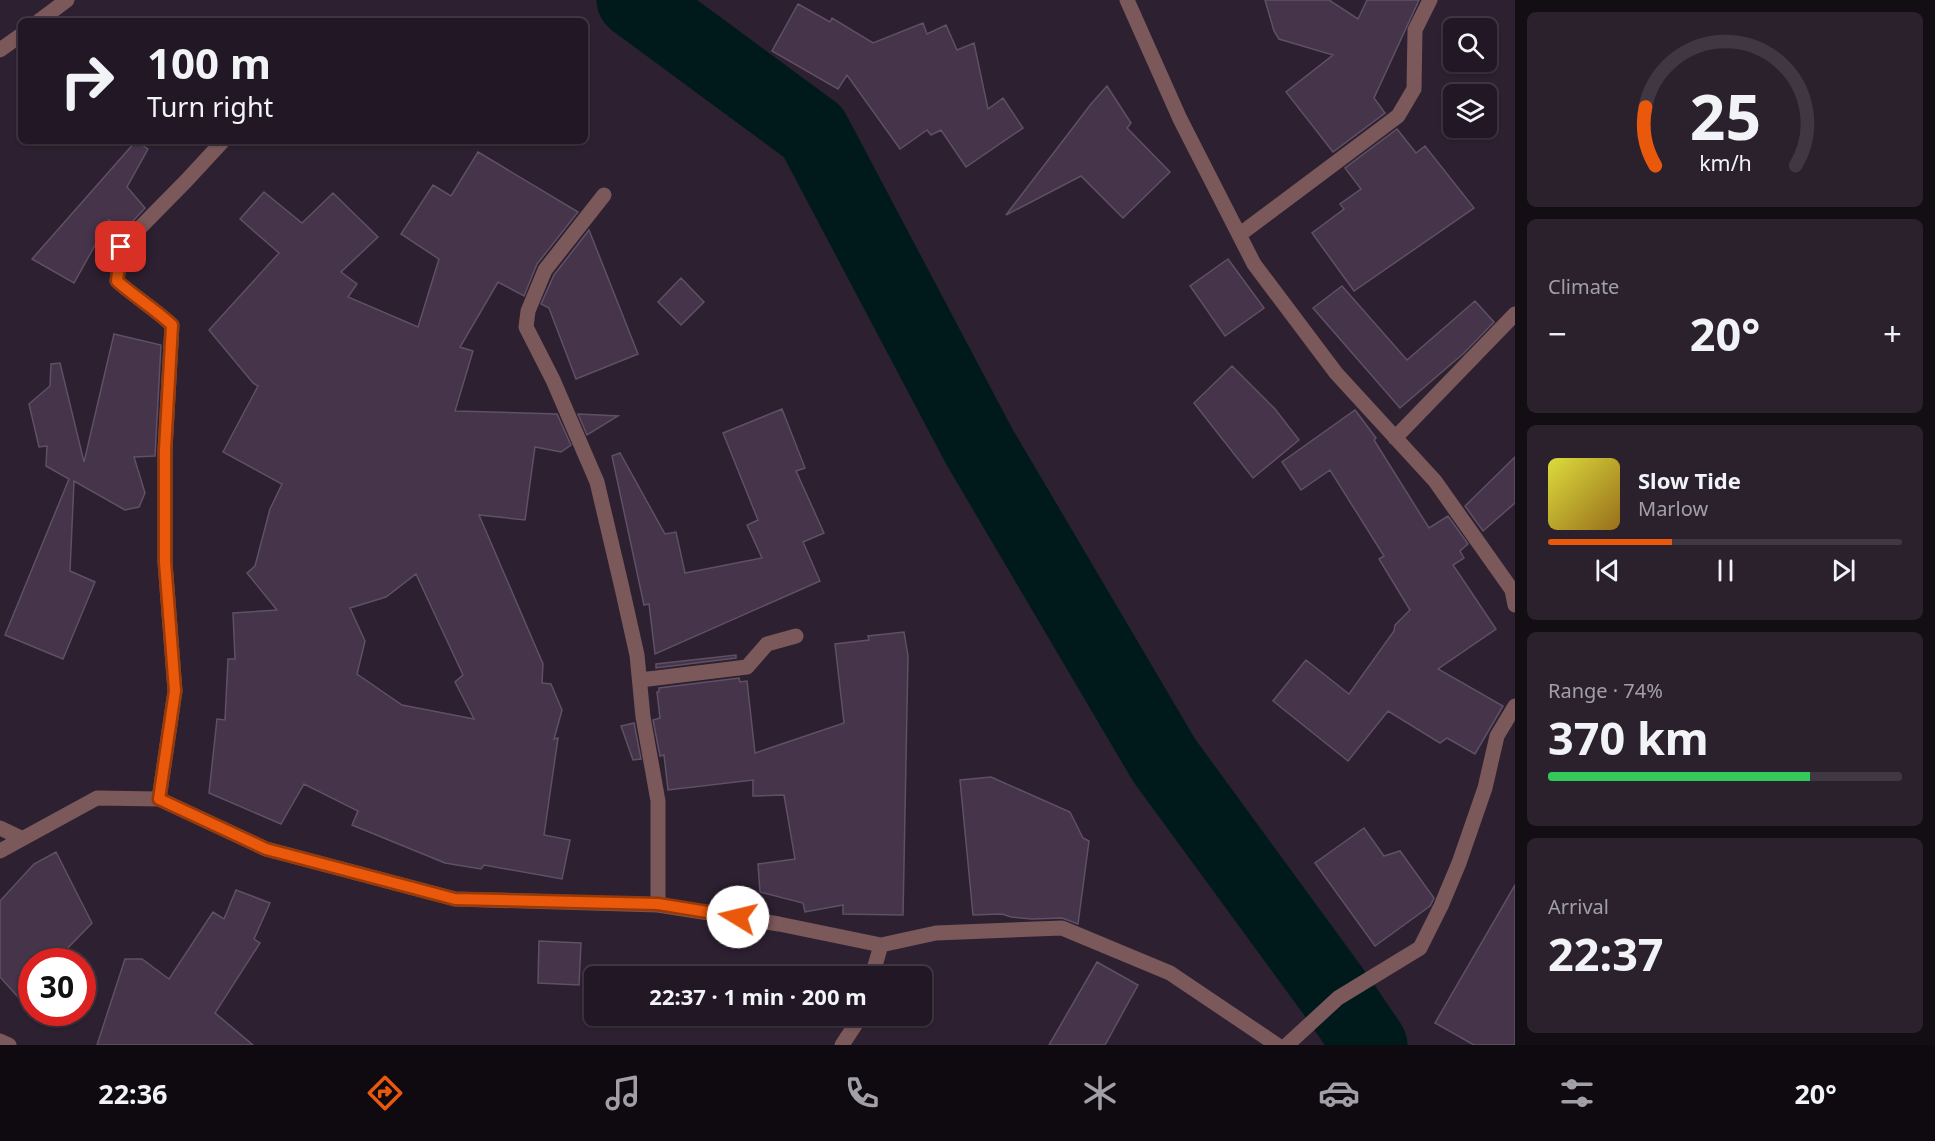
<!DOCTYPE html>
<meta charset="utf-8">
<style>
body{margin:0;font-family:"Noto Sans",sans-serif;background:#2a212d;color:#f1f3f6;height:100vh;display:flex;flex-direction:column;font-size:22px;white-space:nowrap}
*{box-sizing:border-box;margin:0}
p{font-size:20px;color:#a2a0a7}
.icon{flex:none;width:33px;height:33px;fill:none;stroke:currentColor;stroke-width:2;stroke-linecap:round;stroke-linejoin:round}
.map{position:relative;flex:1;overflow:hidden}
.sheet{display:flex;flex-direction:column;gap:12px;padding:12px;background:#130d14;width:420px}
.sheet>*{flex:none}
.top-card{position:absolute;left:18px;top:18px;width:570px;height:126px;border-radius:9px;box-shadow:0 2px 4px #0004,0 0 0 2px #3f3742;background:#221825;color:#f1f3f6;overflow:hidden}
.controls{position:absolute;left:1443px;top:18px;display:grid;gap:12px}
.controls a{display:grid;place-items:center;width:54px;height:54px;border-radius:9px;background:#221825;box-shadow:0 2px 4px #0004,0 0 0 2px #3f3742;font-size:30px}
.speed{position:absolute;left:18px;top:948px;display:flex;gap:12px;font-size:30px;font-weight:700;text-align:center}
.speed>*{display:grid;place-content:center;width:78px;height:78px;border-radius:50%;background:#221825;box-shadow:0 2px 4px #0004,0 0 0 2px #3f3742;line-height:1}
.speed .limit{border:9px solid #d22;background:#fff;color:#111}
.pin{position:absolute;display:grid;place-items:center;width:51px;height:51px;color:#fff;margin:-26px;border-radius:12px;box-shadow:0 3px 9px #0006}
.me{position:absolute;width:66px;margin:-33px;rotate:279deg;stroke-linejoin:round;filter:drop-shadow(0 0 4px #0008)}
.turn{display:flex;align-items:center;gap:21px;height:126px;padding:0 30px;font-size:27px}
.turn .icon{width:78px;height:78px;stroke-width:2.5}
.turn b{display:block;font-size:42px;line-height:51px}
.big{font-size:45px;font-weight:700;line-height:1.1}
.sheet .tile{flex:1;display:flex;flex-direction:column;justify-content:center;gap:9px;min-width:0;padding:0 21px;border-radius:9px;background:#2a212d}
.sheet .dial{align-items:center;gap:0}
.dial svg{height:156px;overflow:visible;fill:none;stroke:#3f3742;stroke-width:7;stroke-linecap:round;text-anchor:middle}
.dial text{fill:#f1f3f6;stroke:none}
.song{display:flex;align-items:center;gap:18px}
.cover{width:72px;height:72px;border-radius:9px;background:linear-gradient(135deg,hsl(60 70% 55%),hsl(40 70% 35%))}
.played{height:6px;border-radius:3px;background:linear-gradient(90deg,#ea580c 35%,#3f3742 35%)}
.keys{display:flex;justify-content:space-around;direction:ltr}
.heat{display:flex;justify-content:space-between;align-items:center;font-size:33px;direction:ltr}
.charge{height:9px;border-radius:4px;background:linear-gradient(90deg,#34c759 74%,#3f3742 0)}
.trip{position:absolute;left:584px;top:966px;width:348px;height:60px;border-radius:9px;background:#221825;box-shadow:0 2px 4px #0004,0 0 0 2px #3f3742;font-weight:700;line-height:60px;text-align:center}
.menu{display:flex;height:96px;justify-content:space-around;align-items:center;background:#0e0a0f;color:#a2a0a7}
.menu .icon{width:42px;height:42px}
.menu .current{color:#ea580c}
.menu b{font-size:27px;color:#f1f3f6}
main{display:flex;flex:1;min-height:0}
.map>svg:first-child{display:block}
</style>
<main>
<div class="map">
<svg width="1515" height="1045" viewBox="0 0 1515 1045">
<rect width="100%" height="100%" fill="#2d2031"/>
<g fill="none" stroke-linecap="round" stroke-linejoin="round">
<path stroke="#001a1c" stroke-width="75" d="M 634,0 L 813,132 L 979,446 L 1164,760 L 1338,998 L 1370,1045"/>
</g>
<path fill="#45344a" stroke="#5f5164" stroke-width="1.5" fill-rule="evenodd" d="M 1265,0 L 1329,0 L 1358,19 L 1367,0 L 1419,0 L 1374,98 L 1385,113 L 1333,152 L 1286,92 L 1333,55 L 1279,39 L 1274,31 Z
M 798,4 L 830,22 L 832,18 L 873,43 L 923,23 L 927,34 L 946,25 L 957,50 L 974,43 L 988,109 L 1003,98 L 1023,128 L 966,167 L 941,130 L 931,135 L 927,130 L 900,149 L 847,75 L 838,89 L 772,51 Z
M 1107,86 L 1131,123 L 1127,128 L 1170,172 L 1123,218 L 1081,176 L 1006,215 L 1091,104 Z
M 1397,129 L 1416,153 L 1425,146 L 1474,208 L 1354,291 L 1312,233 L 1344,209 L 1340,204 L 1361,189 L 1345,168 Z
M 136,141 L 148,149 L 127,187 L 145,208 L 123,232 L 109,220 L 74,283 L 32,259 Z
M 478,152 L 578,212 L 537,264 L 524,296 L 498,282 L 460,347 L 473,351 L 455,411 L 557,414 L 571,445 L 561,452 L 535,447 L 525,520 L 479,515 L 543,664 L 542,683 L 551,684 L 562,710 L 554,739 L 558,738 L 544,835 L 570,840 L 562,879 L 484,865 L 481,869 L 445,863 L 352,825 L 358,811 L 304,784 L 281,824 L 209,793 L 217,719 L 225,720 L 228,659 L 235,659 L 233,613 L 277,610 L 247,573 L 255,566 L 270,509 L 282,484 L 223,452 L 258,386 L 253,383 L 209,330 L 279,253 L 240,219 L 264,192 L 302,223 L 333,193 L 378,237 L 341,272 L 357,284 L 348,297 L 418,327 L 439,259 L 401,234 L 433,185 L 451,196 ZM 416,574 L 463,675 L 455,682 L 474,719 L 402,705 L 357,674 L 365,641 L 350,608 L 386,597 Z
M 589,230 L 638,354 L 576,379 L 549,308 L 541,304 L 554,275 Z
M 1228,259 L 1264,308 L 1225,336 L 1190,286 Z
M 681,278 L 704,302 L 681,325 L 658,302 Z
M 1342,286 L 1407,360 L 1475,301 L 1494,322 L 1464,353 L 1400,408 L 1313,308 Z
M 114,334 L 161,345 L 155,456 L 134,457 L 145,493 L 139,507 L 125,510 L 74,481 L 70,571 L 95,582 L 63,659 L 5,635 L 69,479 L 46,466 L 47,446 L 39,447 L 29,404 L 50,386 L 51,364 L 60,363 L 84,462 Z
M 1232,366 L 1275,409 L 1299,440 L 1253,478 L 1194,403 Z
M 782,409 L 805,468 L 796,471 L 824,533 L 803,542 L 820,581 L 655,654 L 649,604 L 644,605 L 612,456 L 620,453 L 665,534 L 676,532 L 685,573 L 762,558 L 747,525 L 758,520 L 723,433 Z
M 1355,410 L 1376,438 L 1374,440 L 1429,528 L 1448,516 L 1468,544 L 1460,551 L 1464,558 L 1453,565 L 1496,629 L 1438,669 L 1503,706 L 1475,754 L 1447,738 L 1440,743 L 1388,711 L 1348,761 L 1273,701 L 1306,660 L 1349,694 L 1394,631 L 1395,625 L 1410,610 L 1379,559 L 1384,556 L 1330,470 L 1301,490 L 1282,462 Z
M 578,414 L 618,416 L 587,435 Z
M 1515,457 L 1515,503 L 1483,531 L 1465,506 Z
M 904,632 L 908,656 L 903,915 L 843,914 L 843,905 L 805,912 L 803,903 L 760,892 L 758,864 L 795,859 L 784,795 L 753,796 L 753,780 L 668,790 L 664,755 L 660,756 L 653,720 L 660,718 L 657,692 L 659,692 L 659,688 L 739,678 L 740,682 L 747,681 L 755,753 L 844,723 L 835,644 L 869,640 L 868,636 Z
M 736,655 L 736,658 L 656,668 L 656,664 Z
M 634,723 L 641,759 L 633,760 L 621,726 Z
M 991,777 L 1070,812 L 1083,838 L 1089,841 L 1078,924 L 1062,918 L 1032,919 L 1011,917 L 1002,914 L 973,915 L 960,780 Z
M 1364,828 L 1384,856 L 1400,851 L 1434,898 L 1430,906 L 1375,946 L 1315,863 Z
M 56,852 L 92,923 L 54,962 L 32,962 L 32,984 L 18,997 L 0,977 L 0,901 L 34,864 Z
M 1515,885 L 1515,1045 L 1474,1045 L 1435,1023 Z
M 236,890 L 270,903 L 254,939 L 260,943 L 215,1013 L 253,1045 L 97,1045 L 125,959 L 142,959 L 169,979 L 213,912 L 224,919 Z
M 539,941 L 581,943 L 579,985 L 538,983 Z
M 1097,962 L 1138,985 L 1105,1045 L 1049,1045 Z"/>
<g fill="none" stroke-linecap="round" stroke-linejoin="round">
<path stroke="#7b5859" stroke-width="15" d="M 1127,0 L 1180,119 L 1254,264 L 1336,373 L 1435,481 L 1512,590 L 1515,605
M 39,21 L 67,0
M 0,50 L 21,35
M 604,195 L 545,270 L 528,311 L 526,327 L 553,380 L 597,482 L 622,588 L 637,655 L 643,717 L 658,801 L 658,905
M 1239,235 L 1398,116 L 1414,89 L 1415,30 L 1430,0
M 1395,438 L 1515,314
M 640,680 L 747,667 L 767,644 L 796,636
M 159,799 L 175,691 L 165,562 L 165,450 L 172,325 C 155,309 135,297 117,281 L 121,247 L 186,181 L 223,141
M 0,828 L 21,838
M 0,851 L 97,798 L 159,799 L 266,849 L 455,899 L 658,905 L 779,924 L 881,945 L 936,933 L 1062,928 L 1170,973 L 1277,1045
M 872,976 L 881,945
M 0,1041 L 9,1045
M 842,1045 L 861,1016
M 1287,1045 L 1338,998 L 1420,948 L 1441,906 L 1459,863 L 1485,788 L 1497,736 L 1515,706"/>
</g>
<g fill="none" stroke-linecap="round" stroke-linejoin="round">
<g stroke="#983908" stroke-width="15">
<path id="route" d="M 121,247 L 117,281 C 135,297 155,309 172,325 L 165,450 L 165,562 L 175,691 L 159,799 L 266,849 L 455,899 L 658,904 L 738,917"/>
</g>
<use href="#route" stroke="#ea580c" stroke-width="10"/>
</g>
</svg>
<div class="controls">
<a><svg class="icon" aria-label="search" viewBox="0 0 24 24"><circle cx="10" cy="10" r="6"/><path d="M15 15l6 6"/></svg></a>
<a><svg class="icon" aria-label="layers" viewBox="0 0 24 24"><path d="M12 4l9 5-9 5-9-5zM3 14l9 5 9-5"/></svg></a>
</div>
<div class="speed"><div class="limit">30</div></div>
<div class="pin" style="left:121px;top:247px;background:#d93025"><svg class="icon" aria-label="arrive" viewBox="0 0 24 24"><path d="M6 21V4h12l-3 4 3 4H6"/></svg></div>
<svg class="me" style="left:738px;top:917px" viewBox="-20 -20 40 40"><circle r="19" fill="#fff"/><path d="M0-13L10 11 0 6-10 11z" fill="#ea580c"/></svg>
<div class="trip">22:37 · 1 min · 200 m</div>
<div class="top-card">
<div class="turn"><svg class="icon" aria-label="right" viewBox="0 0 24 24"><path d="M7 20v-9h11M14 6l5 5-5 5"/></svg><div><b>100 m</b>Turn right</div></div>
</div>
</div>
<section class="sheet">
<div class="tile dial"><svg viewBox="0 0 100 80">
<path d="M14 69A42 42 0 1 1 86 69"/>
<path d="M14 69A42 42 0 0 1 9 39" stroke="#ea580c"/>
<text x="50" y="56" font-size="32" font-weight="700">25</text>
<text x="50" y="72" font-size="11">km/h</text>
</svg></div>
<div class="tile"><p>Climate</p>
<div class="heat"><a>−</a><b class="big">20°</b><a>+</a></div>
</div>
<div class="tile">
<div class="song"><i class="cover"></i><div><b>Slow Tide</b><p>Marlow</p></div></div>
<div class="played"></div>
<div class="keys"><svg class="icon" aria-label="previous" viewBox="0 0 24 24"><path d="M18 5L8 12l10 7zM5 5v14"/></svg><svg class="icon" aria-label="pause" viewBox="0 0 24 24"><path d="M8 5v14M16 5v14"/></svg><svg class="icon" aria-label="next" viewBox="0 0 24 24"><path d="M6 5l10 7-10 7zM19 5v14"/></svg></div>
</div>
<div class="tile"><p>Range · 74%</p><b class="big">370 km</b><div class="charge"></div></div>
<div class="tile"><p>Arrival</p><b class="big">22:37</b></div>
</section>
</main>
<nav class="menu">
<b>22:36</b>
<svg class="icon current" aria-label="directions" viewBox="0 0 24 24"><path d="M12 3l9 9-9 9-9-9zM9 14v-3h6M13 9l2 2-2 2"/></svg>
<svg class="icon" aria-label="music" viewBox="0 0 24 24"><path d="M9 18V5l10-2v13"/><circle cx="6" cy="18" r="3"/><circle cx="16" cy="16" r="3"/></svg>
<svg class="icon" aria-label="phone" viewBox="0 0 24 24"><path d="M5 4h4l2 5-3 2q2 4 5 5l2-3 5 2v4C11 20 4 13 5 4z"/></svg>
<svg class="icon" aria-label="climate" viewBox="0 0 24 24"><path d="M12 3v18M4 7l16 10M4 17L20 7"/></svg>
<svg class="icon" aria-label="car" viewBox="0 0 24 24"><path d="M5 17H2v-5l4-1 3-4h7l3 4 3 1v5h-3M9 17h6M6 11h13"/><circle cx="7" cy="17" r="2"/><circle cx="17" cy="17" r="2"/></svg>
<svg class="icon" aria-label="filters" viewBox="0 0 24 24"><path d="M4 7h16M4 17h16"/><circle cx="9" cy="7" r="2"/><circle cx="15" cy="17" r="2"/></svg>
<b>20°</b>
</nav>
